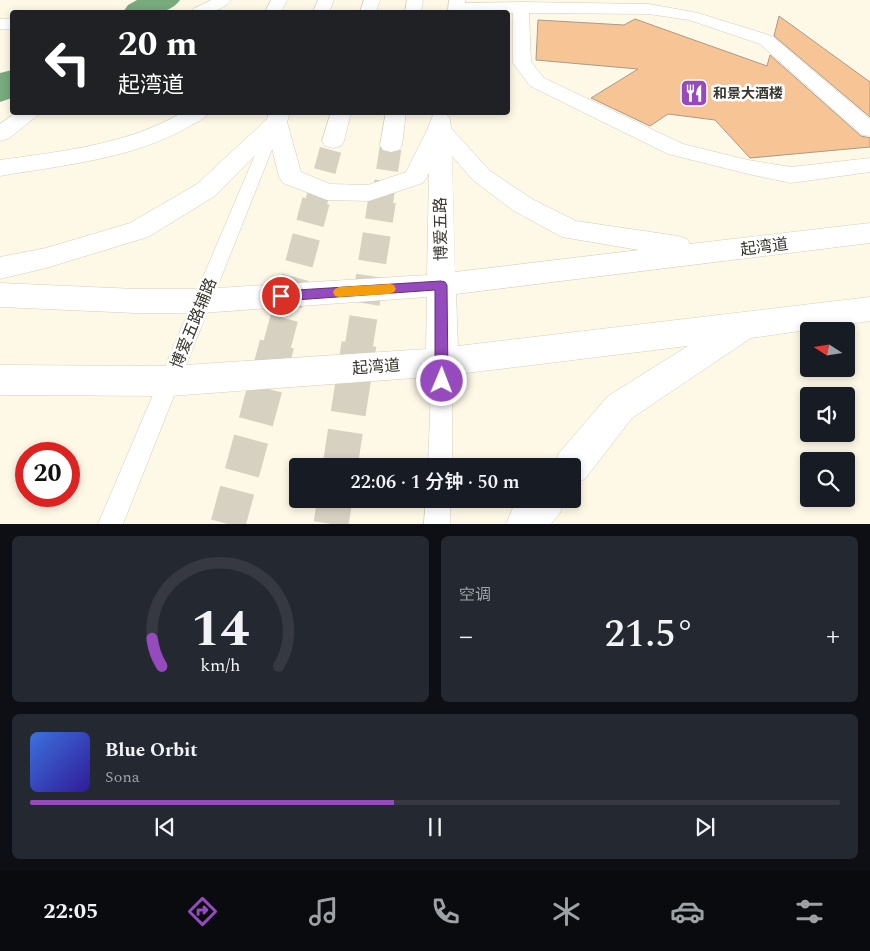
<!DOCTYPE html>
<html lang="zh">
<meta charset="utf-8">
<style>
body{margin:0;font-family:Spectral,"Noto Sans SC",serif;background:#242831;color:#f1f3f6;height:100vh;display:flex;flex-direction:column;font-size:19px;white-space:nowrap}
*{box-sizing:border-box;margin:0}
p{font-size:16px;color:#9ea1a6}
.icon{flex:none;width:28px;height:28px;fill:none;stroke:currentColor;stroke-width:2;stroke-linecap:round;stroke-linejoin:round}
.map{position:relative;height:524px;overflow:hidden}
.panel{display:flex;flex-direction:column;gap:12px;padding:12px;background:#0d0f14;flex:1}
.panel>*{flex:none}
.hud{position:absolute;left:10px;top:10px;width:500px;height:105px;border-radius:5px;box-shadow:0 2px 8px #0003;background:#202124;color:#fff;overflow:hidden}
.needle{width:32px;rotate:282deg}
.fabs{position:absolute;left:800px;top:322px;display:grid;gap:10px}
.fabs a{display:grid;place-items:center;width:55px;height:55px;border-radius:5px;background:#171b24;box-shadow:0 2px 8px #0003;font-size:25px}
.speed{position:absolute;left:15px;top:442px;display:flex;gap:10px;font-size:25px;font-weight:700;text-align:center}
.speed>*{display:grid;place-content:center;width:65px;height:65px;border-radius:50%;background:#171b24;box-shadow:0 2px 8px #0003;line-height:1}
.speed .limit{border:8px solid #d22;background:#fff;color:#111}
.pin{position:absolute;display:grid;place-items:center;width:42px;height:42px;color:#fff;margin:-21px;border:2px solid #fff;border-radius:50%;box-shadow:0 1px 5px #0007}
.me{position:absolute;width:55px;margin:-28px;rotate:1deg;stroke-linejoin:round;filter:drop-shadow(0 0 4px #0008)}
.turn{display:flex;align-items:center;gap:18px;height:105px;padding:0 25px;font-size:22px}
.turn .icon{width:65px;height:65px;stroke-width:2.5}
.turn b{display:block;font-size:35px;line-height:42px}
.big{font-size:38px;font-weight:600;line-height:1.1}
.panel .card{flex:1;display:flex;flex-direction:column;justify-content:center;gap:8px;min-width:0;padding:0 18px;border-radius:8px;background:#242831}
.panel .dial{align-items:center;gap:0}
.dial svg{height:130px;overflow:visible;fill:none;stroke:#363941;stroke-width:7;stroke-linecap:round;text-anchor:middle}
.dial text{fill:#f1f3f6;stroke:none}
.song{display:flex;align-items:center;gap:15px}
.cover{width:60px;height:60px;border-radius:8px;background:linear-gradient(135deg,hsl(220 70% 55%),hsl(250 70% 35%))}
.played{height:5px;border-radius:2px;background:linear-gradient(90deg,#954bbd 45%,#363941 45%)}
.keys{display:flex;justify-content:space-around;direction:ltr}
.heat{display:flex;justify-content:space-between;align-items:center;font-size:28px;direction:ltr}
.panel .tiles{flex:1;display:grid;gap:12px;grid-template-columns:1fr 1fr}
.card:last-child{grid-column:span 2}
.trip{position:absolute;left:289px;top:458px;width:292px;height:50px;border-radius:5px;background:#171b24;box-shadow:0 2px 8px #0003;font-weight:600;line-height:50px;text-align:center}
.tab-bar{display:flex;height:80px;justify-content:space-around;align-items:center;background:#090b0e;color:#9ea1a6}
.tab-bar .icon{width:35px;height:35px}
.tab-bar .on{color:#954bbd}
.tab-bar b{font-size:22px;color:#f1f3f6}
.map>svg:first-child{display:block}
</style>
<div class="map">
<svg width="870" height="524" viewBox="0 0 870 524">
<rect width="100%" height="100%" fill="#fef8e7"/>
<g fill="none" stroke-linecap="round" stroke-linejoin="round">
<path fill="#78aa7e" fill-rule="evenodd" d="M 137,0 L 180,0 C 167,18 143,12 123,12 L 128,5 Z
M 12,70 L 12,98 L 0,102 L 0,73 Z"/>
</g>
<path fill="#f6c495" stroke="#aa998a" d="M 779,16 L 870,82 L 870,117 L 774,36 Z
M 635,19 L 767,66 L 770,55 L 861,136 L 870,138 L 870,147 L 750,158 L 715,120 L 668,114 L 650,126 L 591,98 L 638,69 L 536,60 L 538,20 L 624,25 Z"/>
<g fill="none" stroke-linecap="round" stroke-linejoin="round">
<path stroke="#d7d1c2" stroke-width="22" stroke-dasharray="22 11" stroke-linecap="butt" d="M 316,203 L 333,141
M 382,203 L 391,145"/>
<path stroke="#d7d1c2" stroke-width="28" stroke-dasharray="28 14" stroke-linecap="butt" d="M 277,345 L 316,201
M 359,345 L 382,201"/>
<path stroke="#d7d1c2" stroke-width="35" stroke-dasharray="35 18" stroke-linecap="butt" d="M 340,466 L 359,344
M 228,524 L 277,344
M 331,524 L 335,499"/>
<g stroke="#d4cdb8" stroke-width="1">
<path id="lane" d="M 276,118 L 283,122 L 123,524 L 98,524 L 269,122 Z
M 442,353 L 449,356 L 452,362 L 452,466 L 428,466 L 432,362 L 435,356 Z
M 426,499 L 450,499 L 450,524 L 424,524 Z"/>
</g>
<g stroke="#d4cdb8" stroke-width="1">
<path id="street" d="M 211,0 L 231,0 C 222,12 204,14 191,12 L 193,9 Z
M 271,0 L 287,0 L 281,12 L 265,12 Z
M 521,2 L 649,4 L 698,13 L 772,36 L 870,119 L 870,136 L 862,135 L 760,44 L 689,20 L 649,14 L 529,13 L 531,62 L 544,78 L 683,144 L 748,160 L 791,167 L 870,158 L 870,172 L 791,183 L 748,174 L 668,154 L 530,86 L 513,63 L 513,13 L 456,12 L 451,11 L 449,8 L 451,5 L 457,3 Z
M 0,19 L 12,19 L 12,29 L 0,29 Z
M 17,112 L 42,112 L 8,139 L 0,141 L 0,124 Z
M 183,112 L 209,112 C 205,119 197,122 190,126 C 134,159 63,165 0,176 L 0,160 C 63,151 127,145 183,112 Z"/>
</g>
<g stroke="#d4cdb8" stroke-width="1">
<path id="secondary" d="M 318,0 L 334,0 L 329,12 L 313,12 Z
M 449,0 L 465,0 L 464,12 L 448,12 Z
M 269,112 L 290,112 L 287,122 L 301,172 L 330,184 L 368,185 L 406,172 L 428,128 L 433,115 L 440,113 L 447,115 L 450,119 L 451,128 L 489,170 L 532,199 L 576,221 L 678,236 L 687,239 L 690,244 L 870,223 L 870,243 L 456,294 L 458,346 L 870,297 L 870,321 L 751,338 L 632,418 L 585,479 L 572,484 L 572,466 L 554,466 L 559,453 L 608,396 L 688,346 L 442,376 L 170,396 L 0,395 L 0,365 L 170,366 L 426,349 L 427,297 L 201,313 L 136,313 L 0,307 L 0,283 L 136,289 L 201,289 L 427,275 L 429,173 L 423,183 L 369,201 L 327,200 L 283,183 L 279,177 L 270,140 L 215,196 L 148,237 L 46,268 L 0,279 L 0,257 L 46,248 L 130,223 L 197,184 L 267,119 ZM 452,156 L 473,180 L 514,211 L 562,237 L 639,250 L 455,272 Z
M 521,499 L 565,499 L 560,513 L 551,524 L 506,524 L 512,510 Z"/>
</g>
<g stroke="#d4cdb8" stroke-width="1">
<path id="highway" d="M 364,0 L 380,0 L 376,12 L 360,12 Z
M 407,0 L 423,0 L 421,12 L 405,12 Z
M 331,112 L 351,112 L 344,141 L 341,146 L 333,148 L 325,146 L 322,141 Z
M 386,112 L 406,112 L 402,145 L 399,150 L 391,152 L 383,150 L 380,145 Z"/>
</g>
<use href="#lane" fill="#fff" fill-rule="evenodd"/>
<use href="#street" fill="#fff" fill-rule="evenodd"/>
<use href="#secondary" fill="#fff" fill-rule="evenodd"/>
<use href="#highway" fill="#fff" fill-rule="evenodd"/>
</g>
<path fill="#954bbd" stroke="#61317b" d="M 441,281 L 445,282 L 447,285 L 448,381 L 446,386 L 442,387 L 437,386 L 435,381 L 435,290 L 281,301 L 277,299 L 275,296 L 277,293 L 281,291 Z"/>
<path fill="#f59e0b" d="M 390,284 L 394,285 L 396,289 L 394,292 L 390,294 L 339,297 L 335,296 L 333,292 L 335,289 L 339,287 Z"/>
<defs>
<g id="restaurant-square" transform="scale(1.4375)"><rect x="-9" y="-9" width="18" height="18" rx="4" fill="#954bbd" stroke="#fff"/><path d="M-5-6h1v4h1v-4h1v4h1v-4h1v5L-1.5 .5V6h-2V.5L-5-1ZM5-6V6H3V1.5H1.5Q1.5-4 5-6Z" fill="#fff"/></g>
</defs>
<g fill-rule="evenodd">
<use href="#restaurant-square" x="694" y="93"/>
</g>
<g text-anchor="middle" stroke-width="5" stroke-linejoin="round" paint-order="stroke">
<g font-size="14" font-weight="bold" fill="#39362e" stroke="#fff" text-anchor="start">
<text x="713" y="98">和景大酒楼</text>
</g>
<g font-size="16" fill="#39362e" stroke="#fff">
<text transform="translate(440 229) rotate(-91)" y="6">博爱五路</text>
<text transform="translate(764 246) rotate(-7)" y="6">起湾道</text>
<text transform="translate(193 323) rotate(-68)" y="6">博爱五路辅路</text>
<text transform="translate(376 366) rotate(-4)" y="6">起湾道</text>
</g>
</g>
</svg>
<div class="fabs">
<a><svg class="needle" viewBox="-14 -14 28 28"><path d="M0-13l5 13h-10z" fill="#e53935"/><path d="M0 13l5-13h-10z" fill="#9ea1a6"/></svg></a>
<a><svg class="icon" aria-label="sound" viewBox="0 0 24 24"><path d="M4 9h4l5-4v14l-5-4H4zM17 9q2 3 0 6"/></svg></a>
<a><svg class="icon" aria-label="search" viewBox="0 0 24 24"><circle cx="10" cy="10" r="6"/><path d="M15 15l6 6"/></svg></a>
</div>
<div class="speed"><div class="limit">20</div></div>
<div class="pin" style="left:281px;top:296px;background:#d93025"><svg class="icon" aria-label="arrive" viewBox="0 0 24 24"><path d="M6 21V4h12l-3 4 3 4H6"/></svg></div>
<svg class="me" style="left:442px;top:381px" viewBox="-20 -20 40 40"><circle r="17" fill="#954bbd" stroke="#fff" stroke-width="3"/><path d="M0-11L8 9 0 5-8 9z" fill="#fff"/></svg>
<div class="trip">22:06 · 1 分钟 · 50 m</div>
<div class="hud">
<div class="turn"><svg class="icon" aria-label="left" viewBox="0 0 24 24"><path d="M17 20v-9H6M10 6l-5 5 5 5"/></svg><div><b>20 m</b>起湾道</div></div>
</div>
</div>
<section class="panel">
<div class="tiles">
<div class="card dial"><svg viewBox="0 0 100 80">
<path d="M14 69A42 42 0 1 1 86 69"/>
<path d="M14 69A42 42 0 0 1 8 52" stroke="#954bbd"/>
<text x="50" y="56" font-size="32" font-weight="700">14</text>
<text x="50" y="72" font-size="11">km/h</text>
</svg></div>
<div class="card"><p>空调</p>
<div class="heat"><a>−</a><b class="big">21.5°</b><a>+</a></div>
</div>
<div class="card">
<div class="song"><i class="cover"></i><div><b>Blue Orbit</b><p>Sona</p></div></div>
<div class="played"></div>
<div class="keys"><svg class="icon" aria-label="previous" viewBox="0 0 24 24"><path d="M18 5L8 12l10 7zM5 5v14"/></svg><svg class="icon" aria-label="pause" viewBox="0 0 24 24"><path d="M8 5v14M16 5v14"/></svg><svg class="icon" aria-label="next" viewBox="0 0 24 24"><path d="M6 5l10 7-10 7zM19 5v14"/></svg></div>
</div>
</div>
</section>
<nav class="tab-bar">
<b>22:05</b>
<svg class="icon on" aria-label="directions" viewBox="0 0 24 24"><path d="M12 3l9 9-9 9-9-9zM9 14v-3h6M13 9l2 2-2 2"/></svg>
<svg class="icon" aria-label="music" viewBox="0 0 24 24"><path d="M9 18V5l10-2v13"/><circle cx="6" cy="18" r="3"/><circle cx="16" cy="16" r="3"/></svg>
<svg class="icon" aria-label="phone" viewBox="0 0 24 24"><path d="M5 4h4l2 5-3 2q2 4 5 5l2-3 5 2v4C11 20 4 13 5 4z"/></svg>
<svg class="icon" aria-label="climate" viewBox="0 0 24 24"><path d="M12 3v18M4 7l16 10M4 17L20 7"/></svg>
<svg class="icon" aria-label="car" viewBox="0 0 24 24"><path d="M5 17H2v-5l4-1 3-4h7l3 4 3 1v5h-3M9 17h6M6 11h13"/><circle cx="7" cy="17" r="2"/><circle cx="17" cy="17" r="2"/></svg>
<svg class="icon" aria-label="filters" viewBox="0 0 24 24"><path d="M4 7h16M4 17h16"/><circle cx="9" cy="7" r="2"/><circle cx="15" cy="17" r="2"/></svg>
</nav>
